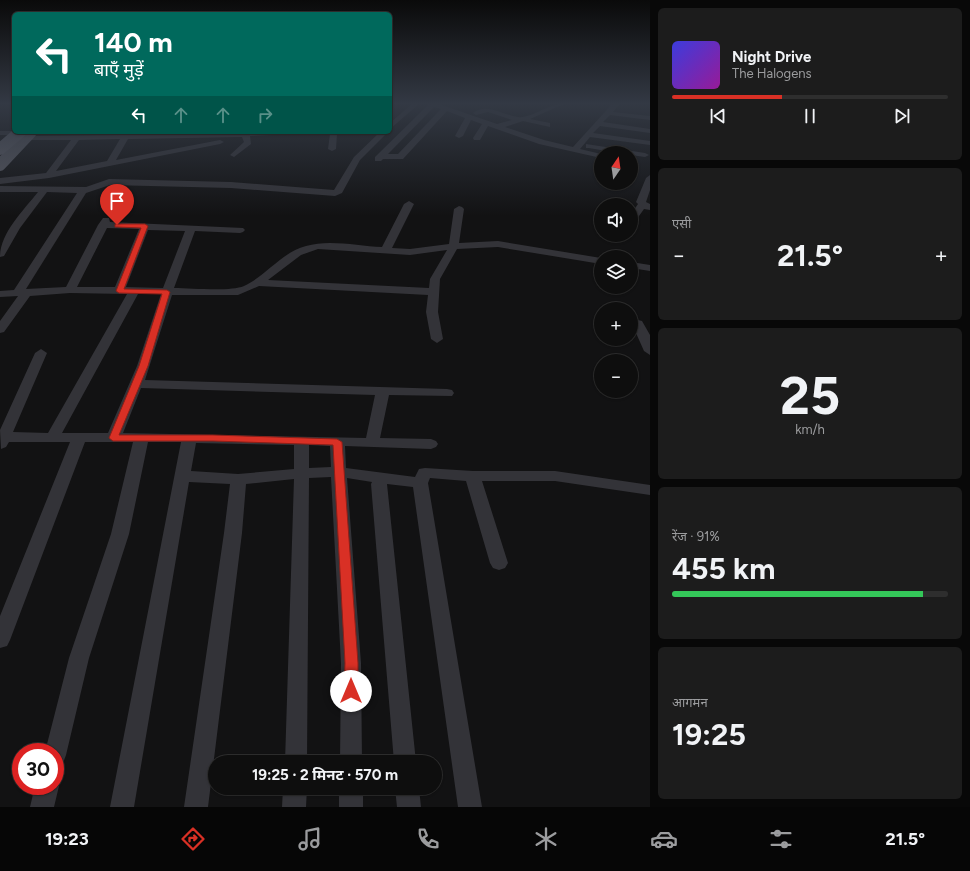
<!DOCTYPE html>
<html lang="hi">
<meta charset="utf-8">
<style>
body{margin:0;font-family:Figtree,"Noto Sans Devanagari",sans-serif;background:#1c1c1c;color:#f1f3f6;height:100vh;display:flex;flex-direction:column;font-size:15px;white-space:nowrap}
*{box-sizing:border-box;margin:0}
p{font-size:13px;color:#9b9c9e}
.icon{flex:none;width:22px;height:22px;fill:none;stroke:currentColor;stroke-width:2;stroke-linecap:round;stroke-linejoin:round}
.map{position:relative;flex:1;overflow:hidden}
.details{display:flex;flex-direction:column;gap:8px;padding:8px;background:#080808;width:320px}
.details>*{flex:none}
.top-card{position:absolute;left:12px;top:12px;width:380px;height:122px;border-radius:6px;box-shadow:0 1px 3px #0004,0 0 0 1px #2e2e2e;background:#00695c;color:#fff;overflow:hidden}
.needle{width:26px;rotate:13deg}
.tools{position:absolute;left:594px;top:146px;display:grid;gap:8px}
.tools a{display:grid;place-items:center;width:44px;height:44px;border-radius:50%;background:#0e0e0e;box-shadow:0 1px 3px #0004,0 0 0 1px #2e2e2e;font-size:20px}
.speed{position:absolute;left:12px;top:743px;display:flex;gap:8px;font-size:20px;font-weight:700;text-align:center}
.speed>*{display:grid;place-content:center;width:52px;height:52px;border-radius:50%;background:#0e0e0e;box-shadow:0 1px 3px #0004,0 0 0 1px #2e2e2e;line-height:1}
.speed .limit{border:6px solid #d22;background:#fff;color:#111}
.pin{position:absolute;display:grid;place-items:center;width:34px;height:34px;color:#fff;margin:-41px -17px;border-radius:50% 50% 50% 0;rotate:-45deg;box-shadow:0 0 4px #0007}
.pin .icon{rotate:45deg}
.me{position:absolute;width:44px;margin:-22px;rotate:0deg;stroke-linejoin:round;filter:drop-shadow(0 0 3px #0008)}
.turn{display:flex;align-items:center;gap:14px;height:84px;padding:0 16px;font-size:18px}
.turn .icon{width:52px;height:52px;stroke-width:2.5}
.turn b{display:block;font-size:28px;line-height:34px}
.lanes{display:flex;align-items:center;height:38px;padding:0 16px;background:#0003;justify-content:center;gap:20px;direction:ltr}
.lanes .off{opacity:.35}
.big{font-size:30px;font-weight:700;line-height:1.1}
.details .card{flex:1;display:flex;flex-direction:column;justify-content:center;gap:6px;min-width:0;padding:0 14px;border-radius:6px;background:#1c1c1c}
.details .dial{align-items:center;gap:0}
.dial b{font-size:52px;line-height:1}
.song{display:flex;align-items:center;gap:12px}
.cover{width:48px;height:48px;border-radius:6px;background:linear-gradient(135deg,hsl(240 70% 55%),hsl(300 70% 35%))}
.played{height:4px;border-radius:2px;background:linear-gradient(90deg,#d93025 40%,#2e2e2e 40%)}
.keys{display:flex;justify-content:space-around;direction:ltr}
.heat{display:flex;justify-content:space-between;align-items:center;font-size:22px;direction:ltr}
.charge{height:6px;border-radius:3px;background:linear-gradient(90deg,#34c759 91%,#2e2e2e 0)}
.trip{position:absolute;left:208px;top:755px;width:234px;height:40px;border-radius:20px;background:#0e0e0e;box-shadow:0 1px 3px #0004,0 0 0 1px #2e2e2e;font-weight:700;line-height:40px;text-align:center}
.menu{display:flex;height:64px;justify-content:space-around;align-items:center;background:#060606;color:#9b9c9e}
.menu .icon{width:28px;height:28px}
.menu .active{color:#d93025}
.menu b{font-size:18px;color:#f1f3f6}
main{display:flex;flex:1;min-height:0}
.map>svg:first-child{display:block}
</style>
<main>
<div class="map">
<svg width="650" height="807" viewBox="0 0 650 807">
<rect width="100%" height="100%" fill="#121213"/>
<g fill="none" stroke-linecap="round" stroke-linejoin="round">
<path fill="#333338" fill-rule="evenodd" d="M 413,103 L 420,103 L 390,129 L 390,123 Z
M 426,103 L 436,103 L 497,124 L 512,120 L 488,112 L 476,115 L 473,113 C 487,102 502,115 518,117 C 530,119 550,103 566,103 L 530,119 L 550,123 L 550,127 L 523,121 L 505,127 L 544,140 L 573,147 L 613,103 L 620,103 L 613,112 L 650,116 L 650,120 L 610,115 L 603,122 L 650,129 L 650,133 L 600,126 L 593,133 L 650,141 L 650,145 L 590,137 L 580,149 L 601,154 L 601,158 L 539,144 L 488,126 L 480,140 L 474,140 L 473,138 L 482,124 L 471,120 L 463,136 L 459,138 L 455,136 L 465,118 L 447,111 L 403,159 L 383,159 L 381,161 L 375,161 L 375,157 L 428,105 ZM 434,107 L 441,109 L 398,154 L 388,154 Z
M 0,131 L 14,131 L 19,133 L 15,135 L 0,135 Z
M 124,132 L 132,132 L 130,135 L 302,132 L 298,134 L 250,136 L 251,144 L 234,157 L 230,155 L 244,142 L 242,137 L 128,139 L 116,160 L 220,140 L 224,142 L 220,144 L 49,178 L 0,184 L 0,178 L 46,173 L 71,140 L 15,140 L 15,136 L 123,135 ZM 120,139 L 107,161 L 56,171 L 79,140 Z
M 320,132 L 346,132 L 337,134 L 336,149 L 332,151 L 328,149 L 330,134 Z
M 380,132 L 388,132 L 360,160 L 342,193 L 335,196 L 231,188 L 110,185 L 86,193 L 26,289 L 66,287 L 98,225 L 103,218 L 109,218 L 110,222 L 243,228 L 245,230 L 243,232 L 240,233 L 195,231 L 174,288 C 191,288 230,292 244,286 C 266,276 282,252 306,246 C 329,239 358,246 382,247 L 404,204 L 409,201 L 414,204 L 392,248 L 410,249 L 449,244 L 454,209 L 459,206 L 462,207 L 464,209 L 459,243 L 498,241 L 601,258 L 601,264 L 498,247 L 457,249 L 440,279 L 438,312 L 443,339 L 437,343 L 431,339 L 426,312 L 428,295 L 259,286 L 238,295 L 172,295 L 145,380 L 447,389 L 452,390 L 454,393 L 452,396 L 389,395 L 380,438 L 431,439 L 436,441 L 438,444 L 436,447 L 431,449 L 345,446 L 346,468 L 415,477 L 419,469 L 425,468 L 473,471 L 555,471 L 650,485 L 650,495 L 555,481 L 482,481 L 508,563 L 505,568 L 499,570 L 493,568 L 490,563 L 466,481 L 430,478 L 428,483 L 482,807 L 458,807 L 413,487 L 387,484 L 416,762 L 394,762 L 371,484 L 372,482 L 347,478 L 361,663 L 362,762 L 340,762 L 341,663 L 331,477 L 309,478 L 307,762 L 285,762 L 294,479 L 246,484 L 242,533 L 208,807 L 184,807 L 224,533 L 230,484 L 189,482 L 134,807 L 110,807 L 181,442 L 148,442 L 129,534 L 89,658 L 66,755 L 63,763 L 55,766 L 55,752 L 45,752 L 69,658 L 111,534 L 133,442 L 85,442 L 10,640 L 7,646 L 0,648 L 0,616 L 70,442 L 9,442 L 6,447 L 1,449 L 0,430 L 35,353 L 41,349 L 47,353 L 13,432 L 48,433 L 127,294 L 70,293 L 30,296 L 4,332 L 0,333 L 0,321 L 18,296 L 0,297 L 0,291 L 14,290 L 77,193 L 47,192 L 20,228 L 4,256 L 0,257 C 0,233 23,211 38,192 L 0,192 L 0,186 L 86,187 L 109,179 L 231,182 L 334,190 L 354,157 ZM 107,228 L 139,229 L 115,287 L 77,287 ZM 148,230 L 185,231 L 163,288 L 126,287 ZM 318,249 L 410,255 L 447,250 L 430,279 L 429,288 L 268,280 L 301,255 ZM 138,294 L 161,294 L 137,366 L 108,433 L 62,433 ZM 141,388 L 375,395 L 366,438 L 123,433 ZM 196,443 L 294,445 L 294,469 L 238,474 L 191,471 ZM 309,445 L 330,446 L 331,467 L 309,468 Z
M 586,144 L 645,153 L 649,155 L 645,157 L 631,155 L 631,153 L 618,153 L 589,148 L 586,148 Z
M 650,175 L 650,190 L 646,202 L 650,204 L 650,210 L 644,209 L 634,223 L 631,224 L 631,214 L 638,204 L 636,202 L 646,178 Z
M 631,262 L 650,265 L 650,271 L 631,268 Z
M 638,320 L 642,321 L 650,335 L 650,355 L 644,351 L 632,324 Z
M 55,778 L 59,786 L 54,807 L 30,807 L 35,786 L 55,786 Z
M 283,788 L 307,788 L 306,807 L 282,807 Z
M 339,788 L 363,788 L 363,807 L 339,807 Z
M 395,788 L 419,788 L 421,807 L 397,807 Z"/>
<path stroke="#575860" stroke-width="12" d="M 0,165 L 31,132"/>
<path stroke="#5f6069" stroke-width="12" d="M 0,149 L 20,132"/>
</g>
<linearGradient id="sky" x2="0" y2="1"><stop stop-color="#0a0a0a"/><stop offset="0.48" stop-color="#333944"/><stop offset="1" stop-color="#333944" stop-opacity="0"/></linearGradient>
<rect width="650" height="216" fill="url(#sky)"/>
<path fill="#d93025" stroke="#8d1f18" d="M 115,224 L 145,224 L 148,226 L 124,289 L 167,290 L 170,292 L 148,366 L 119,435 L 213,435 L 337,439 L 342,442 L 358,663 L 358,691 L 356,695 L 351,697 L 346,695 L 344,691 L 345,663 L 333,445 L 213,441 L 113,441 L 109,438 L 139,366 L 162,294 L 119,293 L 116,291 L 141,228 L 117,227 L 115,227 Z"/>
</svg>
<div class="tools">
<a><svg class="needle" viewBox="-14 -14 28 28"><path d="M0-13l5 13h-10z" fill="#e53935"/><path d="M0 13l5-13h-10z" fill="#9b9c9e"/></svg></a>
<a><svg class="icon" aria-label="sound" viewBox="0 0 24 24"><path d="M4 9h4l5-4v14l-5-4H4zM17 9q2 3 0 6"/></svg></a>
<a><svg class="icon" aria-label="layers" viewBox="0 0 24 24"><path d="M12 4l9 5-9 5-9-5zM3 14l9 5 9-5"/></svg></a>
<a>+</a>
<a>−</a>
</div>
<div class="speed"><div class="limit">30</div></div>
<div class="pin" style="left:117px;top:225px;background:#d93025"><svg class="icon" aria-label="arrive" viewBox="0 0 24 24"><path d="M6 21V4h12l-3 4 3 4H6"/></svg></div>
<svg class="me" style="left:351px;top:691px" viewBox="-20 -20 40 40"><circle r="19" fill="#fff"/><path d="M0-13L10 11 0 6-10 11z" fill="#d93025"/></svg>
<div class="trip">19:25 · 2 मिनट · 570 m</div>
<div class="top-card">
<div class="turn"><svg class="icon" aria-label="left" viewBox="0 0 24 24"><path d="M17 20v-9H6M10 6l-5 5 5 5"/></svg><div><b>140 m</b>बाएँ मुड़ें</div></div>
<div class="lanes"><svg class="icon" aria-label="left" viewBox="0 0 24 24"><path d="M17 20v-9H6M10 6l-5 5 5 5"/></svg><svg class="icon off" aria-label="ahead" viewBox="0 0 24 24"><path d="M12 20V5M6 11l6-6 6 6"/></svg><svg class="icon off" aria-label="ahead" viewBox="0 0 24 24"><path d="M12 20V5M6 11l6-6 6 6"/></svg><svg class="icon off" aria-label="right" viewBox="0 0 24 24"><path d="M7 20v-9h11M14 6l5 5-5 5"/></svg></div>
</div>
</div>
<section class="details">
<div class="card">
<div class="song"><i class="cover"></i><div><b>Night Drive</b><p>The Halogens</p></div></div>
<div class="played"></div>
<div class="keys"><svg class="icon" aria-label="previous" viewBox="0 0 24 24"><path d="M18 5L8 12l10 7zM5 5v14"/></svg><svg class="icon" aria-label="pause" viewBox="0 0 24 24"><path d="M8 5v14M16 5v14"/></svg><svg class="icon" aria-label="next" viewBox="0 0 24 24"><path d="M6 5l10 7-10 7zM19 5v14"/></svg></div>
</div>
<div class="card"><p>एसी</p>
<div class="heat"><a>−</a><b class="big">21.5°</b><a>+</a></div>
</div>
<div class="card dial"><b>25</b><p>km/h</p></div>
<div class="card"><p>रेंज · 91%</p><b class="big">455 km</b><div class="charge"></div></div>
<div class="card"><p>आगमन</p><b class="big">19:25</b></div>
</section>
</main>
<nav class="menu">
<b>19:23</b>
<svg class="icon active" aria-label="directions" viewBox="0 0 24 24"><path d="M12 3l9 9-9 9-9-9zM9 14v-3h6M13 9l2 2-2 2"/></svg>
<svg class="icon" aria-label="music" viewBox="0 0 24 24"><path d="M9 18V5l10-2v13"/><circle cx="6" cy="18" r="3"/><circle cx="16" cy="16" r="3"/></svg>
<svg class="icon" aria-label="phone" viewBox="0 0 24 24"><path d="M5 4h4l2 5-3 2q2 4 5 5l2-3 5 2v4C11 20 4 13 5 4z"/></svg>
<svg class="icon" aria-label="climate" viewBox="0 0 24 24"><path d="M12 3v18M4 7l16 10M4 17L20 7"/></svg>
<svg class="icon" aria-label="car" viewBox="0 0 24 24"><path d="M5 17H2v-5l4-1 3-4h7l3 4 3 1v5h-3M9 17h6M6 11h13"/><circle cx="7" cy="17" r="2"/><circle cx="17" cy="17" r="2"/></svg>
<svg class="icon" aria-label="filters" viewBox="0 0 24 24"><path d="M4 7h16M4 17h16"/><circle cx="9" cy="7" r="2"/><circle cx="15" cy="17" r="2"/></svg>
<b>21.5°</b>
</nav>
